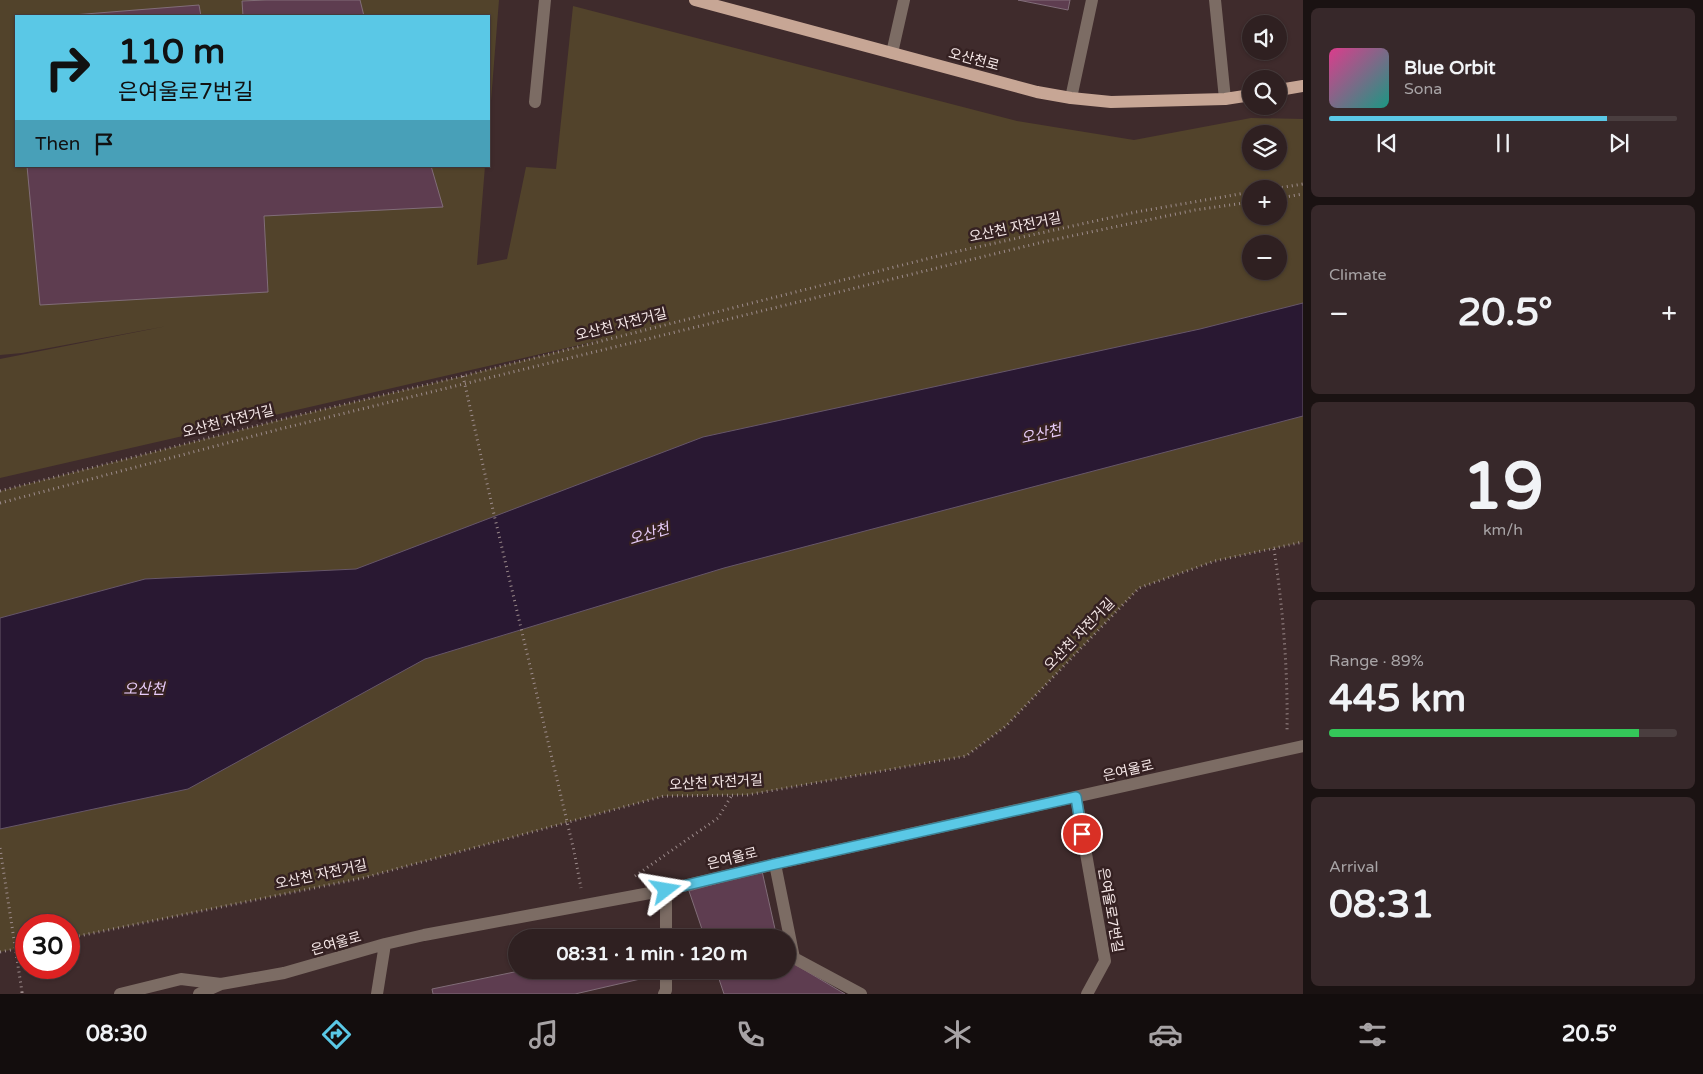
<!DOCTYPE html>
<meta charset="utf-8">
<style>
body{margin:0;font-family:"Varela Round","Noto Sans KR",sans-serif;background:#37282a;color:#f1f3f6;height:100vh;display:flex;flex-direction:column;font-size:19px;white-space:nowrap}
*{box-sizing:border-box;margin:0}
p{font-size:16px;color:#a7a3a5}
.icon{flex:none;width:28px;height:28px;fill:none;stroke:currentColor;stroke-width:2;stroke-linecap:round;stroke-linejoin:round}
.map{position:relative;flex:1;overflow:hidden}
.panel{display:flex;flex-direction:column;gap:8px;padding:8px;background:#1a1212;width:400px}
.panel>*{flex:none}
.banner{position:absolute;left:15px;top:15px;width:475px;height:152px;border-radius:0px;box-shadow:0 1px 4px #0004,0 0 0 1px #4a3e3f;background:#5ac8e6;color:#111;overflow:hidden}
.fabs{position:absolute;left:1242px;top:15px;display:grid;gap:10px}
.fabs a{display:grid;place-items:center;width:45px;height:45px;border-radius:50%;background:#2f2021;box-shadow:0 1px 4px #0004,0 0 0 1px #4a3e3f;font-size:25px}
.speed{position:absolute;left:15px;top:914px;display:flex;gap:10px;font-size:25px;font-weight:700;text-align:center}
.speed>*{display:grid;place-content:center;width:65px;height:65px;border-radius:50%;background:#2f2021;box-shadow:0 1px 4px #0004,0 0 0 1px #4a3e3f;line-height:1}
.speed .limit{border:8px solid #d22;background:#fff;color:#111}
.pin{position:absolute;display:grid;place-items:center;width:42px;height:42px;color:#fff;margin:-21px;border:2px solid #fff;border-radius:50%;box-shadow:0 1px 5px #0007}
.me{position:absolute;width:55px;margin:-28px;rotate:76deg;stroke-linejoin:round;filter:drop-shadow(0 0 4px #0008)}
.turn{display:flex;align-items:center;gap:18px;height:105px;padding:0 20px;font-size:22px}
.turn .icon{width:65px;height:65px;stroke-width:2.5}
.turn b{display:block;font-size:35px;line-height:42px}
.then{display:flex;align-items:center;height:48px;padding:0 20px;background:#0003;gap:10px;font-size:19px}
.big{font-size:38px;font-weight:800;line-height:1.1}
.panel .tile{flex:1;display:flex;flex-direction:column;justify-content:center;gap:8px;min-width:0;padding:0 18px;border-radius:8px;background:#37282a}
.panel .dial{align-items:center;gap:0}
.dial b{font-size:65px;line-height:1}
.song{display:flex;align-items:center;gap:15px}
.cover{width:60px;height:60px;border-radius:8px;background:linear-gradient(135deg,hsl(330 70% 55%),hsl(170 70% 35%))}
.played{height:5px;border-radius:2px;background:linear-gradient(90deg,#5ac8e6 80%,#4a3e3f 80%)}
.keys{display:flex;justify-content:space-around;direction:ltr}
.heat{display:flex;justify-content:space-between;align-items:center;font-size:28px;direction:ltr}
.charge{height:8px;border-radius:4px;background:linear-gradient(90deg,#34c759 89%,#4a3e3f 0)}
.trip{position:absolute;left:508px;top:929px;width:288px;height:50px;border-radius:25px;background:#2f2021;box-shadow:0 1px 4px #0004,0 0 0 1px #4a3e3f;font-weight:800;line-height:50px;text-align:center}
.tabs{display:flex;height:80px;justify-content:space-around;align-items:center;background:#130d0d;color:#a7a3a5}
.tabs .icon{width:35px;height:35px}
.tabs .current{color:#5ac8e6}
.tabs b{font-size:22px;color:#f1f3f6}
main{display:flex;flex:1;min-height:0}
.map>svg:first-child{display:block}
</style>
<main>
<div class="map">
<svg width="1303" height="994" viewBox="0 0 1303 994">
<rect width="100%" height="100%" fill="#3f2b2c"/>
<path fill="#52432b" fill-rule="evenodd" d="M 0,0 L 499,0 L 489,126 L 489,16 L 16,16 L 16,166 L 485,166 L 477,265 L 507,259 L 526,167 L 556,169 L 573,6 L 1017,121 L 1134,140 L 1251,118 L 1303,119 L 1303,542 L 1215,561 L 1139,588 L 1006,726 L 966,756 L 747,795 L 664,796 L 363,878 L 69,938 L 69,925 L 26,925 L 26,947 L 0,952 L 0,491 L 287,418 L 463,376 L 606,339 L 0,478 L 0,359 L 167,326 L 22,353 L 0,355 ZM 1251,134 L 1279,134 L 1279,161 L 1251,161 ZM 1251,189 L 1279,189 L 1279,216 L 1251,216 ZM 1251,244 L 1279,244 L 1279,271 L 1251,271 Z"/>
<path fill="#291832" stroke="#665669" d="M 1303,303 L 1303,416 L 724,568 L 425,659 L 188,789 L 0,829 L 0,618 L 145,579 L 356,569 L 703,437 L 1200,329 Z"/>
<path fill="#5e3d50" stroke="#816d78" d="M 266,0 L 360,0 L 364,16 L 243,16 L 242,1 Z
M 1018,0 L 1070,0 L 1068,10 Z
M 199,5 L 201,16 L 60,16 Z
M 27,166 L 431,166 L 443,207 L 264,216 L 268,292 L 40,305 Z
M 762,871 L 777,938 L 705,938 L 689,891 Z
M 786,959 L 845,994 L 724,994 L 716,970 L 786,970 Z
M 524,970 L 648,970 L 649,977 L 575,994 L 433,994 L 432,989 Z"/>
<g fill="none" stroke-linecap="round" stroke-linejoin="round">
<path stroke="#9d8c8c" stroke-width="3" stroke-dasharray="1 4" stroke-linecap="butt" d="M 1272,189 L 1303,184
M 1279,198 L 1303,194
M 463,376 L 493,510 L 574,851 L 581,888
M 0,491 L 287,418 L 463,376 L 950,253 L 1136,212 L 1251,192
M 0,503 L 280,429 L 1043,242 L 1195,210 L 1251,202
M 1274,549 C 1283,609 1288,671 1287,732
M 635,876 L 718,818 L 732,795
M 69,938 L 363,878 L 664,796 L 747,795 L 966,756 L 1006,726 L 1139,588 L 1215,561 L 1303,542
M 0,952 L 26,947
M 22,992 L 22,994"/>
<path stroke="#7c6c64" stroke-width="12" d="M 892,53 L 904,0
M 1071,98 L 1092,0
M 535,102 L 545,0"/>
<path stroke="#7c6c64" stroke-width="12" d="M 1215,0 L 1225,99
M 1076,797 L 1105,961 L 1087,994
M 775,864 L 794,958 L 861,994
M 666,890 L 666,938
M 120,994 L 181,979 L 221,984
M 199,994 L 221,984 L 284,973 L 385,944 L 424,935 L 666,890 L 775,864 L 1303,746
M 377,994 L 385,944
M 664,994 L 666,990 L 666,970"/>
<path stroke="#c7a695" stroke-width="12" d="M 695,0 L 1037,92 L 1071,98 L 1111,102 L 1225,99 L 1251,95
M 1279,90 L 1303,86"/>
<path stroke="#9d8c8c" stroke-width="3" stroke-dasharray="1 4" stroke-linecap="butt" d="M 0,848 L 22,992"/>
</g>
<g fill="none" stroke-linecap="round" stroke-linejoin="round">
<g stroke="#3a8296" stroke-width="12">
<path id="route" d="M 666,890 L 775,864 L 1076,797 L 1082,834"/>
</g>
<use href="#route" stroke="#5ac8e6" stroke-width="9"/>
</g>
<g text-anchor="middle" stroke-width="5" stroke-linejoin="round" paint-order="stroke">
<g font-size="14" fill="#f6e8e8" stroke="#352122">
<text transform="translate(974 59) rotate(15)" y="5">오산천로</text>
<text transform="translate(1015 227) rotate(-12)" y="5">오산천 자전거길</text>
<text transform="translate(621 324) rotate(-14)" y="5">오산천 자전거길</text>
<text transform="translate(228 421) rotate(-14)" y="5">오산천 자전거길</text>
<text transform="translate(1079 634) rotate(-46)" y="5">오산천 자전거길</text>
<text transform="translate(1128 770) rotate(-13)" y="5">은여울로</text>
<text transform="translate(716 782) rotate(-3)" y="5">오산천 자전거길</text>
<text transform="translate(732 858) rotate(-14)" y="5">은여울로</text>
<text transform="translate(321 874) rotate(-12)" y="5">오산천 자전거길</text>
<text transform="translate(1111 910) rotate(80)" y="5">은여울로7번길</text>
<text transform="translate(336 943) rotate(-16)" y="5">은여울로</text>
</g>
<g font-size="15" font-style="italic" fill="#e8ccf9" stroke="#352122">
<text transform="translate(1041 434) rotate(-13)" y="5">오산천</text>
<text transform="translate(649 534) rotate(-17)" y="5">오산천</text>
<text x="144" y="694">오산천</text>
</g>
</g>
</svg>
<div class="fabs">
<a><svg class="icon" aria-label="sound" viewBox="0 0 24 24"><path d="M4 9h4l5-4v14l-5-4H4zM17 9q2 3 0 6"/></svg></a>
<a><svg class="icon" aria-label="search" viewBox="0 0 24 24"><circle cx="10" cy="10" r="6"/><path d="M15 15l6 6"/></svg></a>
<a><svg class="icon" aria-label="layers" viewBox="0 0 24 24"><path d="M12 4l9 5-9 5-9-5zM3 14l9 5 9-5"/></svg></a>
<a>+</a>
<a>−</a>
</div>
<div class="speed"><div class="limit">30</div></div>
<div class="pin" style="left:1082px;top:834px;background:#d93025"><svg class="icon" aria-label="arrive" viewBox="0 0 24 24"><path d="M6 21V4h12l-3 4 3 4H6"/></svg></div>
<svg class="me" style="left:666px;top:890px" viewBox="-20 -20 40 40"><path d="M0-17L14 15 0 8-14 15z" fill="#5ac8e6" stroke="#fff" stroke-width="4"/></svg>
<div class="trip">08:31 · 1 min · 120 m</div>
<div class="banner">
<div class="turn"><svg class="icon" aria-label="right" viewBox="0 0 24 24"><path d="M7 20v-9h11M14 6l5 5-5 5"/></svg><div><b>110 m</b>은여울로7번길</div></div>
<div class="then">Then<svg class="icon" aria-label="arrive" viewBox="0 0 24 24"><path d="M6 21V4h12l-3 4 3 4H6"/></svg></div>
</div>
</div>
<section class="panel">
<div class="tile">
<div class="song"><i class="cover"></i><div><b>Blue Orbit</b><p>Sona</p></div></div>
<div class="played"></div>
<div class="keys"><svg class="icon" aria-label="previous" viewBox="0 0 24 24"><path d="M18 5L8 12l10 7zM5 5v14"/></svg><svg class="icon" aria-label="pause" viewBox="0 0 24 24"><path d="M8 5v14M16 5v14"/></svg><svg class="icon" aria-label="next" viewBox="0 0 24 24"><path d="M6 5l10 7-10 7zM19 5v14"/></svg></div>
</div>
<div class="tile"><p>Climate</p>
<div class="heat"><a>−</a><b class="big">20.5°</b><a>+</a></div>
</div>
<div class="tile dial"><b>19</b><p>km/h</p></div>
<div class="tile"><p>Range · 89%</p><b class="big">445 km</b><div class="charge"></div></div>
<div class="tile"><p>Arrival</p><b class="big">08:31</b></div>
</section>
</main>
<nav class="tabs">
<b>08:30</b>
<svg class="icon current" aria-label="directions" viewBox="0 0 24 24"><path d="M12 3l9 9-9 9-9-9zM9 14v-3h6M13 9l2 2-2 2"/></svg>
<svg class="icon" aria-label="music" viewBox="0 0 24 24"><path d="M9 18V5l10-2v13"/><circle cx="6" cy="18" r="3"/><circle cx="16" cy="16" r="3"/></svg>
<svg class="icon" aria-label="phone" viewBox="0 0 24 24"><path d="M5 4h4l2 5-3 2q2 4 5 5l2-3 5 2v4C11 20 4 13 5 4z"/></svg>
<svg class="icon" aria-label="climate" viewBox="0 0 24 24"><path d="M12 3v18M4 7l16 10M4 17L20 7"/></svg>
<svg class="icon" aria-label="car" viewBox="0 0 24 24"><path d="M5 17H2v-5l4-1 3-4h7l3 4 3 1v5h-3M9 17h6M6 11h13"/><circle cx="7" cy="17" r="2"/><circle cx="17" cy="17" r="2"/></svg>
<svg class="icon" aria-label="filters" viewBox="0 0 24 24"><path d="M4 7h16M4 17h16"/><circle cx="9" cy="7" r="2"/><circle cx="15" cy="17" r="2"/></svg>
<b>20.5°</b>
</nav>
